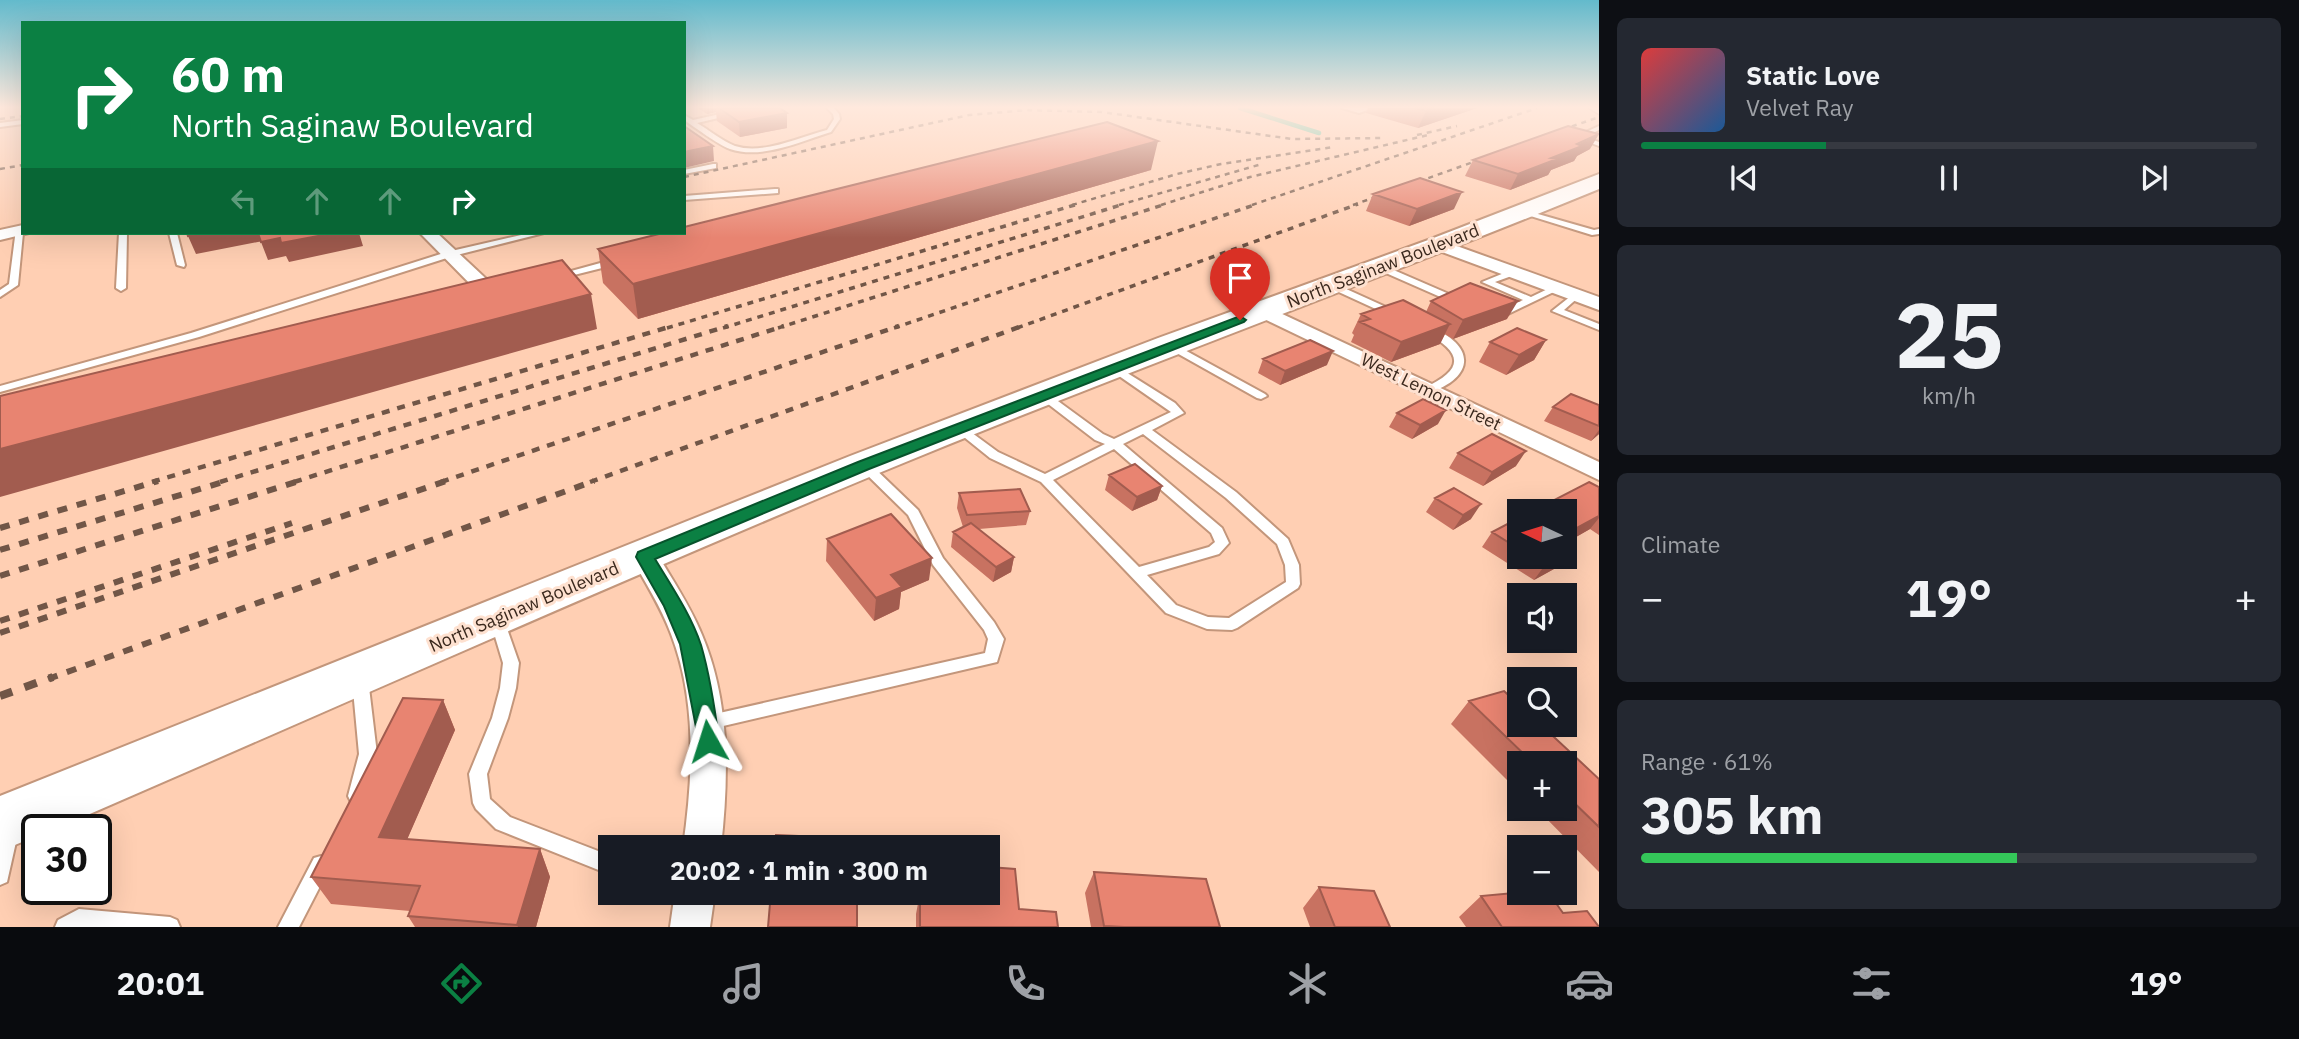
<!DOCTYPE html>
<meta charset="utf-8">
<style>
body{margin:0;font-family:"IBM Plex Sans",sans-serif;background:#242831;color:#f1f3f6;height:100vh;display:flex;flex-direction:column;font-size:26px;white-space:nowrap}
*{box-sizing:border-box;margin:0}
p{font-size:23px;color:#9ea1a6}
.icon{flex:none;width:38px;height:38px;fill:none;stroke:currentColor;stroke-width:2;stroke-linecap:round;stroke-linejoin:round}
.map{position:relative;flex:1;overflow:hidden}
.drawer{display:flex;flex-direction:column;gap:18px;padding:18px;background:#0d0f14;width:700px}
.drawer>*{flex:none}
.top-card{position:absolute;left:21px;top:21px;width:665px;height:214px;border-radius:0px;box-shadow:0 7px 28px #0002;background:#0b8043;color:#fff;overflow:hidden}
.needle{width:46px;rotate:274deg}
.buttons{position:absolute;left:1507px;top:499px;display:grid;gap:14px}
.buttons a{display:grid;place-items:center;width:70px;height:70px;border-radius:0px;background:#171b24;box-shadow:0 7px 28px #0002;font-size:35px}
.speed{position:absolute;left:21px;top:814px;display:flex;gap:14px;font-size:35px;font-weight:700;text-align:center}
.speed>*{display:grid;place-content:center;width:91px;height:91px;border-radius:50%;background:#171b24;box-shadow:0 7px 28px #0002;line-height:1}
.speed .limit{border:4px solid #111;border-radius:10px;background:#fff;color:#111}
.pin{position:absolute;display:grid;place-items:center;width:60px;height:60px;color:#fff;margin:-72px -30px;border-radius:50% 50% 50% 0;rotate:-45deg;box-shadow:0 0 7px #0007}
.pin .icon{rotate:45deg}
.me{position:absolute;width:77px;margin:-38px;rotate:354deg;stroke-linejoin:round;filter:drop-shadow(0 0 5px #0008)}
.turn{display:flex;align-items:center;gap:24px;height:147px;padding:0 35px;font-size:32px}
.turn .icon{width:91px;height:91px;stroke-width:2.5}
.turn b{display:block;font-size:49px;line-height:60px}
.lanes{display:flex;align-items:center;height:66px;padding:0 35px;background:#0003;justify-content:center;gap:35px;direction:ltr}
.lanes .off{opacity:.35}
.big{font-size:52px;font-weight:700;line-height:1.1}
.drawer .widget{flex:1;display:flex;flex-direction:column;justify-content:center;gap:10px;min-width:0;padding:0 24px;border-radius:10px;background:#242831}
.drawer .dial{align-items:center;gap:0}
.dial b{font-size:91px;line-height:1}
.song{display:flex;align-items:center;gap:21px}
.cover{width:84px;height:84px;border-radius:10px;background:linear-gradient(135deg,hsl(0 70% 55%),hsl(210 70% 35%))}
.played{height:7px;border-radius:4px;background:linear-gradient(90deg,#0b8043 30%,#363941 30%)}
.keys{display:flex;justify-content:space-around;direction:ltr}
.heat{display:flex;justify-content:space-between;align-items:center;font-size:38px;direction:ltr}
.charge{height:10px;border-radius:5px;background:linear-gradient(90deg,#34c759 61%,#363941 0)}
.trip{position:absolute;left:598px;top:835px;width:402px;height:70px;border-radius:0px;background:#171b24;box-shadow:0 7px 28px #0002;font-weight:700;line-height:70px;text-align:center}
.menu{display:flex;height:112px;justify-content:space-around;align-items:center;background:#090b0e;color:#9ea1a6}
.menu .icon{width:49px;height:49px}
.menu .on{color:#0b8043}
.menu b{font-size:32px;color:#f1f3f6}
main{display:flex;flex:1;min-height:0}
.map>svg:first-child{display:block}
</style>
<main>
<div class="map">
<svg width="1599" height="927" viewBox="0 0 1599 927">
<rect width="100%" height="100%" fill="#ffcfb3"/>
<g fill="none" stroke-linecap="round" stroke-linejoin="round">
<path stroke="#3cc3a1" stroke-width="4.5" d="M 1240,108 L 1319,133"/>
<g stroke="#c3967b" stroke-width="4">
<path id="lane" d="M 747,108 L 761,108 L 697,123 C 709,130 722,141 735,146 C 763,155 800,137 827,130 L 834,119 L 833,114 L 827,108 L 834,108 L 839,114 L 840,119 L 831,132 C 801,141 762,160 730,149 C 717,144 696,128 684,120 L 684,115 L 693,120 Z
M 1342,108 L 1373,108 L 1359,113 Z
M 23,120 L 23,124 L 0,127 L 0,123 Z
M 1599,126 L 1599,130 L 1584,137 L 1599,142 L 1599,146 L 1575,137 Z
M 713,164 L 716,164 L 716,168 L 684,174 L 684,170 Z
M 775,189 L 778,189 L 778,193 L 684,200 L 684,196 Z
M 1524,210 L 1594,230 L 1599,229 L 1599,234 L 1592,235 L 1524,214 Z
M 16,229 L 22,229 L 23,233 L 18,285 L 0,297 L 0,290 L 9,284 Z
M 119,233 L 127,233 L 126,288 L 121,291 L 116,288 Z
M 169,233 L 177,233 L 185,265 L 184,267 L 177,265 Z
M 530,233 L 544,233 L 453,256 L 199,337 L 0,392 L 0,386 L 191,333 L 447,252 Z
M 615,259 L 619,262 L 618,264 L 558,279 L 553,276 Z
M 1382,265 L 1449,294 L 1459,292 L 1464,295 L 1459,298 L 1445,299 L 1379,270 L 1379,266 Z
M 1514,269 L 1518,272 L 1517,274 L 1495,282 L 1531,297 L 1554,286 L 1560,286 L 1562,288 L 1508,314 L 1496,312 L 1496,308 L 1504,309 L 1523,300 L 1482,282 Z
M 1333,283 L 1397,312 L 1399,314 L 1397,316 L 1391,316 L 1330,288 L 1330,284 Z
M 1576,292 L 1581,295 L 1564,310 L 1599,324 L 1599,330 L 1552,311 Z
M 1429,327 C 1476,344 1476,378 1428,393 L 1423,390 L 1424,388 C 1465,369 1463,353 1425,332 L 1424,330 Z
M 1170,342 L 1265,394 L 1267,396 L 1261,399 L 1257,398 L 1166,347 L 1165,345 Z
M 1113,364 L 1175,403 L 1184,413 L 1152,430 L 1236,492 L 1288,539 L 1299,565 L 1300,584 L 1298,588 L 1237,628 L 1232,630 L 1207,629 L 1166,613 L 1041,482 L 990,458 L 954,429 L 956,427 L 964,427 L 998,452 L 1045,474 L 1105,444 L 1095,440 L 1039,397 L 1037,395 L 1039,393 L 1047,393 L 1103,434 L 1114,439 L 1171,412 L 1109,369 L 1108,367 L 1109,365 ZM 1143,434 L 1226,498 L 1277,544 L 1285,565 L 1286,582 L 1229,618 L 1208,617 L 1176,605 L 1147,575 L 1219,554 L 1229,543 L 1222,528 L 1123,444 ZM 1114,449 L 1211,533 L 1215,542 L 1209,547 L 1139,567 L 1053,480 Z
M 864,461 L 868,462 L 918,510 L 943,558 L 994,622 L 1004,639 L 997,662 L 706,730 L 700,728 L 698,723 L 700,718 L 706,716 L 985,653 L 988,639 L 984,630 L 933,565 L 908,515 L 860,468 L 858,465 Z
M 497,614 L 502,616 L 504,620 L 519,663 L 516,688 L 508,718 L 487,774 L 490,799 L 510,817 L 611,856 L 611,875 L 496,829 L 476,809 L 473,803 L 469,774 L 492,718 L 500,688 L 503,663 L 490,620 L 492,616 Z
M 360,672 L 366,674 L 368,679 L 377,754 L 366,796 L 363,802 L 357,804 L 351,802 L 348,796 L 359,754 L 352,679 L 354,674 Z
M 9,824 L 16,827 L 18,833 L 7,882 L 0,885 L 0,832 L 2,827 Z
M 321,856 L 328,858 L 331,865 L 299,927 L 278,927 L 314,858 Z
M 79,909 L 170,917 L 177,920 L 180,927 L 55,927 L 58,920 Z"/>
</g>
<g stroke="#c3967b" stroke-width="4">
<path id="street" d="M 23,225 L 23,233 L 29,233 L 0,240 L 0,230 Z
M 420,233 L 437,233 L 497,289 L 499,293 L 497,297 L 483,297 Z
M 1440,240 L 1599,297 L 1599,310 L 1434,249 L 1432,245 L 1434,241 Z
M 1263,305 L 1599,462 L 1599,480 L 1256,315 L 1253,311 Z
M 645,547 L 655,550 C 671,578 690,605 702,635 C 730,701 729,776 721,847 L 683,847 C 693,777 697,701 671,634 C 661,607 645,582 631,557 L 635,550 Z
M 675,892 L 715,892 L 710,927 L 670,927 Z"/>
</g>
<g stroke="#c3967b" stroke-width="3">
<path id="secondary" d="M 1589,108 L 1599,108 L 1599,114 Z"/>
</g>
<g stroke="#c3967b" stroke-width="4">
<path id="primary" d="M 1599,174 L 1599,189 C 1360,287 1118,374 879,473 C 602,588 328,711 53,830 L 37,830 L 37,836 L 0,851 L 0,796 L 850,456 L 1158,338 L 1431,239 Z"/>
</g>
<use href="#lane" fill="#fff" fill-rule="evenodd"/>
<use href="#street" fill="#fff" fill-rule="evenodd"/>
<use href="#secondary" fill="#fff" fill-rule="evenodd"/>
<use href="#primary" fill="#fff" fill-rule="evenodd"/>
<path stroke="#715647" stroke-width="2.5" stroke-dasharray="5 5" stroke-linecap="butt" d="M 0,119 L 23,116
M 1553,133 L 1599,117
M 1417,135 L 1457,126
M 0,169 L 23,165
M 684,177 L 969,115 L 1027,110 L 1102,112 L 1292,139 L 1382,138
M 1072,205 L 1177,174 L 1221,164 L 1334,147
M 1119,205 L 1262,164
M 1161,205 L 1250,177 L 1428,135
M 1252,205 L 1537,108
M 1353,205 L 1490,156"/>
<path stroke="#715647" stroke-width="3.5" stroke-dasharray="6 6" stroke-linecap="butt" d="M 667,328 L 1078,204
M 723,328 L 1124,204
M 778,328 L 1166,204
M 894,328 L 1257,204
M 1017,328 L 1358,204"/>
<path stroke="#715647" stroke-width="4.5" stroke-dasharray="8 8" stroke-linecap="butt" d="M 152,482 L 672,326
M 220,482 L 728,326
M 294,482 L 784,326
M 441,482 L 899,326
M 590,482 L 1022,326"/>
<path stroke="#715647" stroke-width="6" stroke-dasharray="10 10" stroke-linecap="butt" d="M 0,528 L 158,481
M 0,550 L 226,481
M 0,576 L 299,481
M 0,621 L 292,523
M 0,633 L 446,481
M 48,679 L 594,481"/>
<path stroke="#715647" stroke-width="8" stroke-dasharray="13 13" stroke-linecap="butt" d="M 0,696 L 53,677"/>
</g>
<path fill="#c87261" d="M 698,108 L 780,108 L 787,113 L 787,128 L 740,137 L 717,121 L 716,112 L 707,114 Z
M 1368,108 L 1477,108 L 1418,128 L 1366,113 Z
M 1590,149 L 1577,156 L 1574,161 L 1551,170 L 1548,175 L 1510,190 L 1465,176 L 1473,160 Z
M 1151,170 L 638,319 L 603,283 L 598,249 Z
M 1373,194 L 1454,209 L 1409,226 L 1366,211 Z
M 1431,301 L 1507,319 L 1453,339 L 1445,334 L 1440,344 L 1391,362 L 1351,342 L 1354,335 L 1352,333 L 1361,314 L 1426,312 Z
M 1546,340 L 1534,360 L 1506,375 L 1479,362 L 1490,342 Z
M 1263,359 L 1327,365 L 1280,385 L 1258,373 Z
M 1599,405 L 1599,434 L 1591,441 L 1544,421 L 1553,407 Z
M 1397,413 L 1438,424 L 1412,439 L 1389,427 Z
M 1458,453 L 1516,466 L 1483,486 L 1449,468 Z
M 1109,475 L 1162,486 L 1157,500 L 1132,511 L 1105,490 Z
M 1599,487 L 1599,535 L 1590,529 L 1565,543 L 1574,549 L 1563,564 L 1534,580 L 1482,547 L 1492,532 L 1519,518 L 1519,556 L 1564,556 L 1564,511 Z
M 959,493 L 1030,511 L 1026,525 L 979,529 L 1014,557 L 1011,572 L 993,582 L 951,547 L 953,532 L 963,527 L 957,508 Z
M 1435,498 L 1471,519 L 1453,530 L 1426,512 Z
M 827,539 L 929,580 L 901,592 L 899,609 L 874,621 L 826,561 Z
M 443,700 L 455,730 L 407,839 L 540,849 L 550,877 L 536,927 L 415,927 L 408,916 L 410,911 L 331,904 L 311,877 Z
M 1469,701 L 1599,779 L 1599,872 L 1536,808 L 1564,808 L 1564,763 L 1519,763 L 1519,792 L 1451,724 Z
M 1094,872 L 1220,927 L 1091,927 L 1085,893 Z
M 1319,887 L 1390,927 L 1310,927 L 1303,908 Z
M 941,892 L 989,892 L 1019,909 L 1058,927 L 916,927 L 916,914 L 920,893 L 942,895 Z
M 1481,896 L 1563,913 L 1599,927 L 1466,927 L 1459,917 Z"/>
<path fill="#a25c4f" d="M 706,108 L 716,108 L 716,112 L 707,114 Z
M 1434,108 L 1477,108 L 1418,128 L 1426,111 Z
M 787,113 L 787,128 L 740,137 L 739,122 Z
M 1599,134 L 1590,149 L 1577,156 L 1574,161 L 1551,170 L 1548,175 L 1510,190 L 1518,174 Z
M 1158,141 L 1151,170 L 638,319 L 633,284 Z
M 713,146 L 714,161 L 684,168 L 684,152 Z
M 1462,192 L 1454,209 L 1409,226 L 1417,209 Z
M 205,233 L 260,233 L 263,241 L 196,254 L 188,236 Z
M 334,233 L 359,233 L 363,246 L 289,262 L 286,256 L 268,260 L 261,242 L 280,238 Z
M 591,294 L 597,329 L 0,497 L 0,449 Z
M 1518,301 L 1507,319 L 1453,339 L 1463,320 Z
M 1450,324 L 1440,344 L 1391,362 L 1401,342 Z
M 1546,340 L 1534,360 L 1506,375 L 1519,355 Z
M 1333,351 L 1327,365 L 1280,385 L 1285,371 Z
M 1446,410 L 1438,424 L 1412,439 L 1420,425 Z
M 1599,430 L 1599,434 L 1591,441 Z
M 1526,451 L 1516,466 L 1483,486 L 1492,472 Z
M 1162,486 L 1157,500 L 1132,511 L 1137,497 Z
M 1481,504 L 1471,519 L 1453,530 L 1463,515 Z
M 1599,516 L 1599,518 L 1590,529 L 1564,544 L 1564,535 Z
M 1574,549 L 1563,564 L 1534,580 L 1545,565 L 1561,556 L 1564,556 L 1564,555 Z
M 1014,557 L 1011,572 L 993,582 L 996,567 Z
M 932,558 L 929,580 L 901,592 L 899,609 L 874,621 L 876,598 L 891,575 Z
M 443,700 L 455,730 L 396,865 L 379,837 Z
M 540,849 L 550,877 L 536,927 L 518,927 L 517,925 Z"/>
<path fill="#e88471" stroke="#a25c4f" stroke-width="2" d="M 719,108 L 780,108 L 787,113 L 739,122 Z
M 1415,108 L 1434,108 L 1426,111 Z
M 1107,122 L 1158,141 L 633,284 L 598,249 L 663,233 L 684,233 L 684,227 Z
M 684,126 L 713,146 L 684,152 Z
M 1568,126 L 1599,134 L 1577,144 L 1582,146 L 1551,158 L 1557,159 L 1518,174 L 1473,160 Z
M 1420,178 L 1462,192 L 1417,209 L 1373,194 Z
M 187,233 L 205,233 L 188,236 Z
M 258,233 L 334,233 L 281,243 L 280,238 L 261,242 Z
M 562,260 L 591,294 L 0,449 L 0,396 Z
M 1470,283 L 1518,301 L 1463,320 L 1431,301 Z
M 1403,300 L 1450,324 L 1401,342 L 1360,322 L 1370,319 L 1361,314 Z
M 1517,328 L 1546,340 L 1519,355 L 1490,342 Z
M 1310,340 L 1333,351 L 1285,371 L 1263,359 Z
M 1571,394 L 1599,405 L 1599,426 L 1553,407 Z
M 1423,399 L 1446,410 L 1420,425 L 1397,413 Z
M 1492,434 L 1526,451 L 1492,472 L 1458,453 Z
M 1135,464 L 1162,486 L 1137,497 L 1109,475 Z
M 1589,482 L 1599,487 L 1599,516 L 1564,535 L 1564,511 L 1533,511 Z
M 1454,488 L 1481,504 L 1463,515 L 1435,498 Z
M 1020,489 L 1030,511 L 967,515 L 959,493 Z
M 891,514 L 932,558 L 891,575 L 902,587 L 876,598 L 827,539 Z
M 1519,518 L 1519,549 L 1492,532 Z
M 971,523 L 1014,557 L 996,567 L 953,532 Z
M 1564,543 L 1574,549 L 1564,555 Z
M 1531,556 L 1561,556 L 1545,565 Z
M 1504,691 L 1519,705 L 1519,724 L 1540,724 L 1599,779 L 1599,827 L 1564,793 L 1564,763 L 1533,763 L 1469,701 Z
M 403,698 L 443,700 L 379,837 L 540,849 L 517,925 L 408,916 L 420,886 L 311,877 Z
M 776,835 L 821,837 L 820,847 L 775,847 Z
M 989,867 L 1015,869 L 1019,909 L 1056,912 L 1058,927 L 920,927 L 920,893 L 947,896 L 947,892 L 989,892 Z
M 1094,872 L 1206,879 L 1220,927 L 1124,927 L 1104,926 Z
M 1319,887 L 1374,891 L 1390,927 L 1335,927 Z
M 771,892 L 857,892 L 857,927 L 768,927 Z
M 1525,892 L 1548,892 L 1563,913 L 1587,911 L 1599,927 L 1502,927 L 1481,896 Z"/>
<linearGradient id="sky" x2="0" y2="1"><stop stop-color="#63bacc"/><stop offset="0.45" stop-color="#ffe9dd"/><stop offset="1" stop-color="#ffe9dd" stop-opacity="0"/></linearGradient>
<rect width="1599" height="238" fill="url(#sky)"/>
<path fill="#0b8043" stroke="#07532c" stroke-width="2" d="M 1240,316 L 1246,320 L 1244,322 L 869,469 L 655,559 C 672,587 691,615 701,645 C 710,676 715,709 719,741 L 715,748 L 708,750 L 700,748 L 680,644 L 664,606 L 636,557 L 638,552 L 858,462 Z"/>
<g text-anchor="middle" stroke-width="6" stroke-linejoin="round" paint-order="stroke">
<g font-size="18" fill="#3a281d" stroke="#fee1d0">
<text transform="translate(1383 266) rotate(-21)" y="6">North Saginaw Boulevard</text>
<text transform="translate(1431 392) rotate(26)" y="6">West Lemon Street</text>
<text transform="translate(524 607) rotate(-23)" y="6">North Saginaw Boulevard</text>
</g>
</g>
</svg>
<div class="buttons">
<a><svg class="needle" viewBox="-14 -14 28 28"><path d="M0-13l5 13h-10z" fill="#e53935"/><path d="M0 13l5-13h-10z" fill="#9ea1a6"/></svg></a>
<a><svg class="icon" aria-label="sound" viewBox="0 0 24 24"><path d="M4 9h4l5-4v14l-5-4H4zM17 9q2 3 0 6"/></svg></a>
<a><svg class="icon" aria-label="search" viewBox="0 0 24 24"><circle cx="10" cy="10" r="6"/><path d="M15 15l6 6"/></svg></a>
<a>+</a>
<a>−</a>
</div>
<div class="speed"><div class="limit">30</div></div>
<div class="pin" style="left:1240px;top:320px;background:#d93025"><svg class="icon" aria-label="arrive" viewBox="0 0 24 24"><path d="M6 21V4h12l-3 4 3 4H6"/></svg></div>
<svg class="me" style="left:708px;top:741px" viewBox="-20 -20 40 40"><path d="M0-17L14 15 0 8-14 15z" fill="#0b8043" stroke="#fff" stroke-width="4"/></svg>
<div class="trip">20:02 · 1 min · 300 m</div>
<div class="top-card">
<div class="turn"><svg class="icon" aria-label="right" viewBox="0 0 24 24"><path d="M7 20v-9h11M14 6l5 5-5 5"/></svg><div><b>60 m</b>North Saginaw Boulevard</div></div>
<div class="lanes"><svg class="icon off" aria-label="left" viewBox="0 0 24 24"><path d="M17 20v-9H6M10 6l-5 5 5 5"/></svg><svg class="icon off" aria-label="ahead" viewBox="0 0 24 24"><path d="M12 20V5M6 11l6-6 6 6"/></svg><svg class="icon off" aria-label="ahead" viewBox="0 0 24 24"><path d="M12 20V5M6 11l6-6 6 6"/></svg><svg class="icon" aria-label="right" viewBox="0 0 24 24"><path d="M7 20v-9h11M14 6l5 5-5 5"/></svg></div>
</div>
</div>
<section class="drawer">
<div class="widget">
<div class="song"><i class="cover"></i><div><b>Static Love</b><p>Velvet Ray</p></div></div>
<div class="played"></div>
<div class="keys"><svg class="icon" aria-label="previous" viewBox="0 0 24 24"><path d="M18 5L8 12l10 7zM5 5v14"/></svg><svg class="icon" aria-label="pause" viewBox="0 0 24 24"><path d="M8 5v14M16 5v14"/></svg><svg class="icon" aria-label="next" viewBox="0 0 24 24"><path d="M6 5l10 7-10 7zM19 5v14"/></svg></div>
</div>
<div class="widget dial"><b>25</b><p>km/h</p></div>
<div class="widget"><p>Climate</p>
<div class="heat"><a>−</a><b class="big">19°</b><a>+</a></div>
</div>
<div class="widget"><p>Range · 61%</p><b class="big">305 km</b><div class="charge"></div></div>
</section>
</main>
<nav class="menu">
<b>20:01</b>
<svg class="icon on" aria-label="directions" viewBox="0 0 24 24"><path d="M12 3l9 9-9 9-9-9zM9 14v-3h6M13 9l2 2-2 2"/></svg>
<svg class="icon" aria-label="music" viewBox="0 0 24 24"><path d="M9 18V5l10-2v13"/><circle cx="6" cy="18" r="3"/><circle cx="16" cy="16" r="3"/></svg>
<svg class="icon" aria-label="phone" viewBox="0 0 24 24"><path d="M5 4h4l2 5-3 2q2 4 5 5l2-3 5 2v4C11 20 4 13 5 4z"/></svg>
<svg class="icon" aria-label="climate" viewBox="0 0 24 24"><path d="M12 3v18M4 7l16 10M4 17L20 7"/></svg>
<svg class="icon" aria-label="car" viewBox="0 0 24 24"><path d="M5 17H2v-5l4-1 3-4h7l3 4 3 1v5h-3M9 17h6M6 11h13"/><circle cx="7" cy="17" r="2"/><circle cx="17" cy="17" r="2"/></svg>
<svg class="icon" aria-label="filters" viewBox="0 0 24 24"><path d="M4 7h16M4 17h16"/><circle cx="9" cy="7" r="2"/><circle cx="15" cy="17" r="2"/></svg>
<b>19°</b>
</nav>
